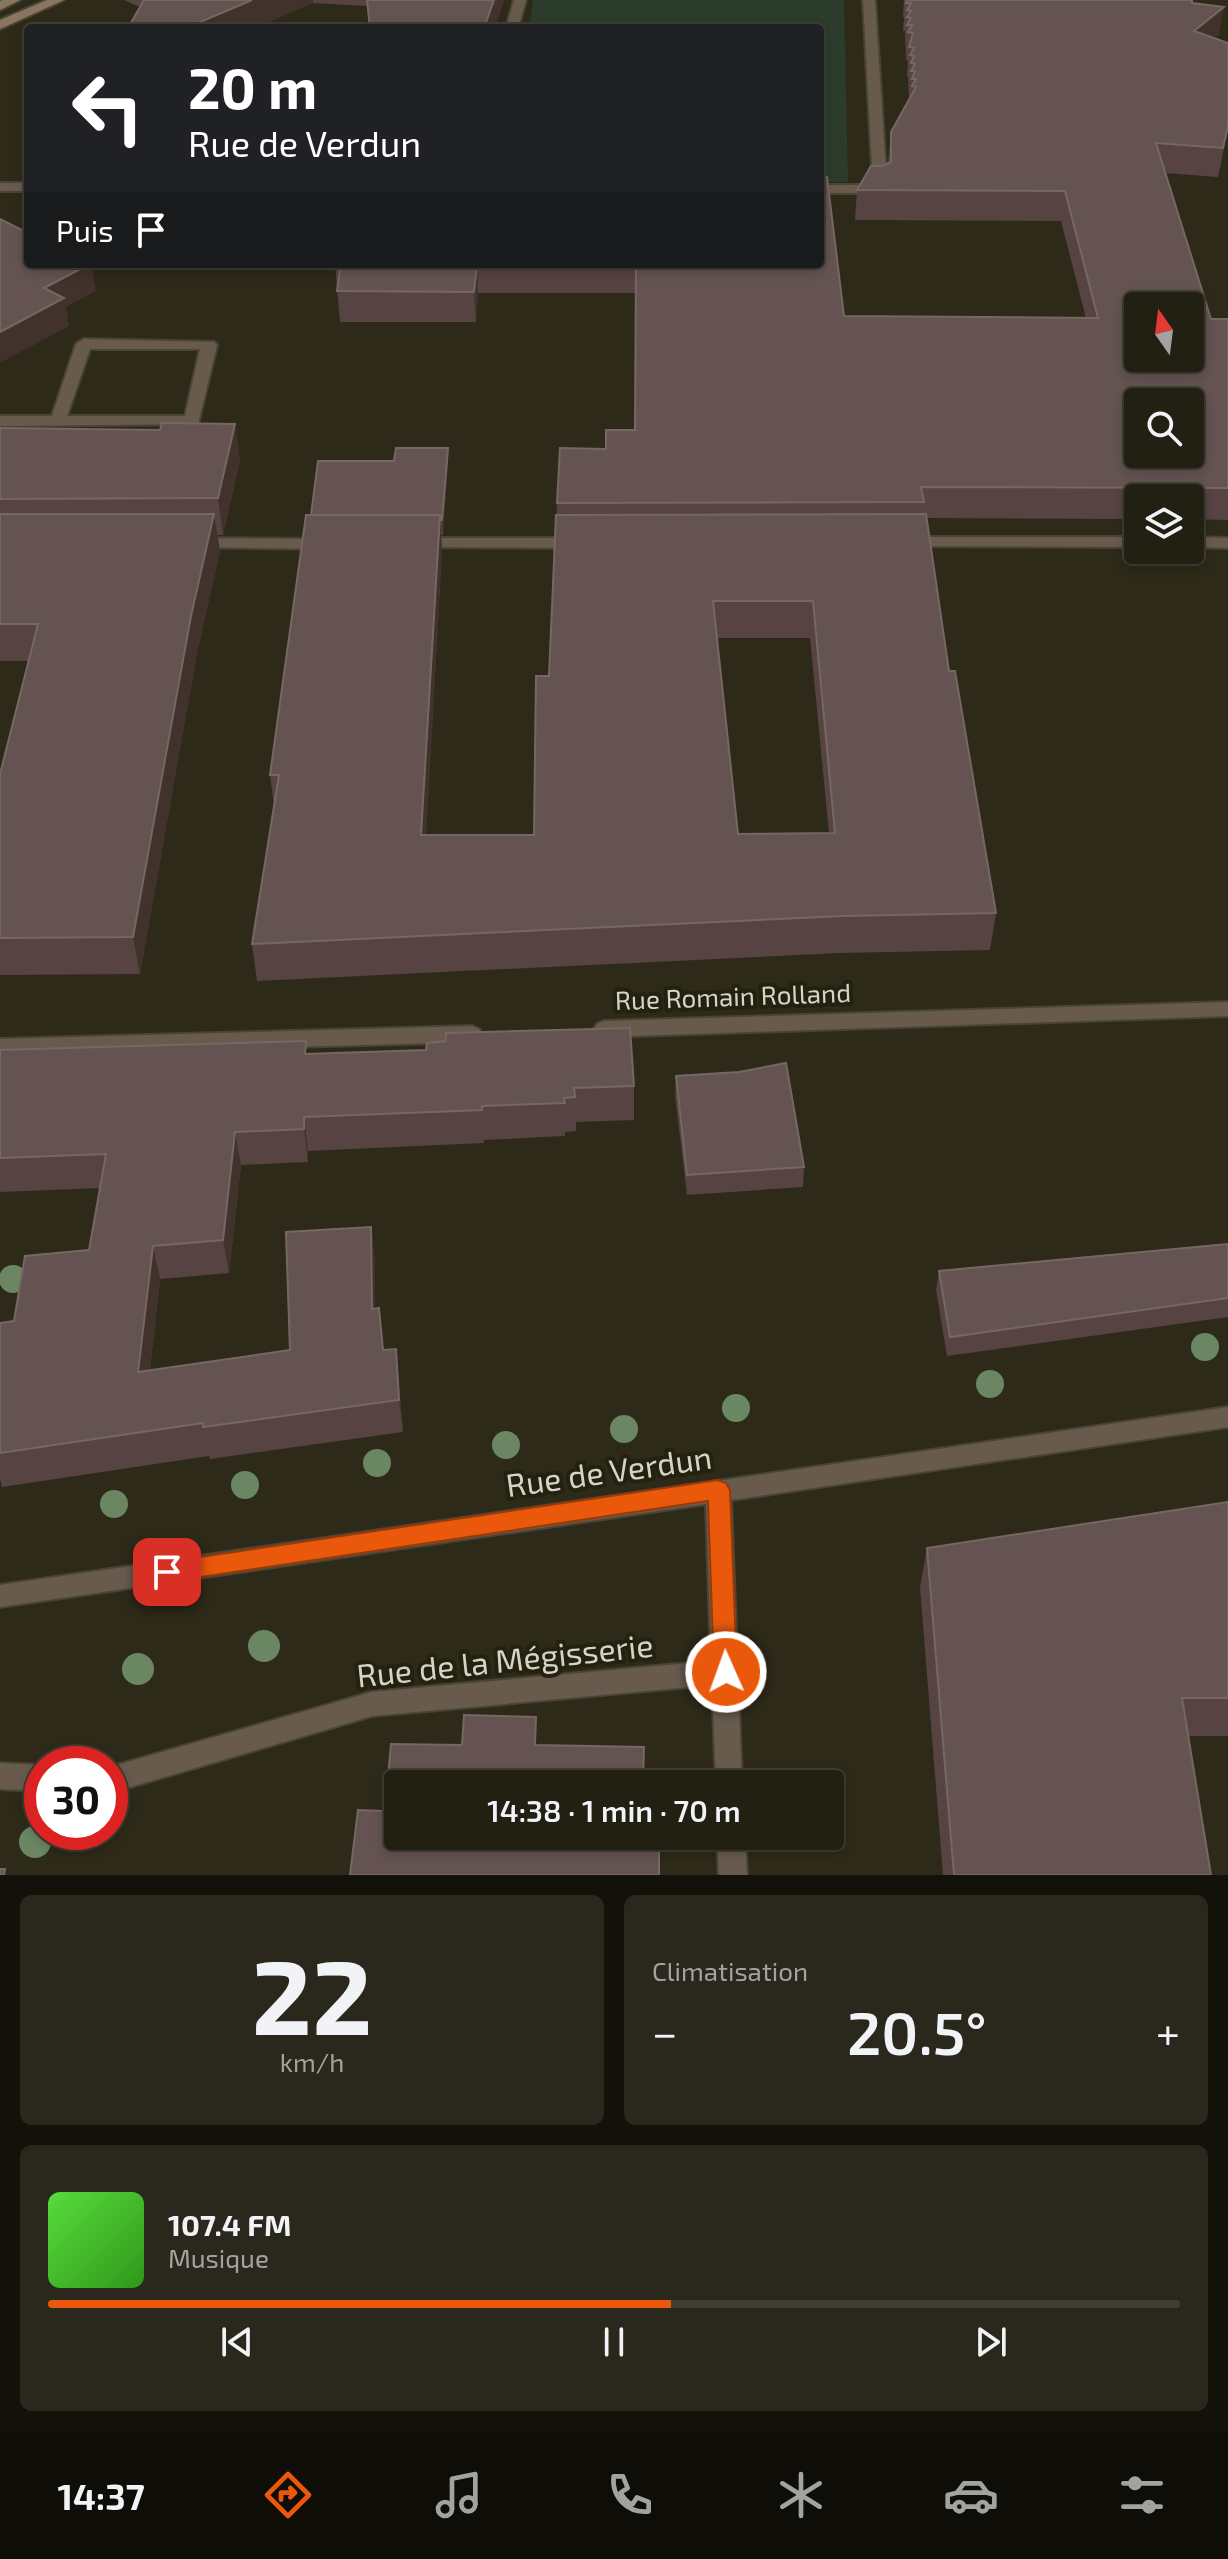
<!DOCTYPE html>
<html lang="fr">
<meta charset="utf-8">
<style>
body{margin:0;font-family:"Exo 2",sans-serif;background:#2a281c;color:#f1f3f6;height:100vh;display:flex;flex-direction:column;font-size:30px;white-space:nowrap}
*{box-sizing:border-box;margin:0}
p{font-size:26px;color:#a2a3a0}
.icon{flex:none;width:44px;height:44px;fill:none;stroke:currentColor;stroke-width:2;stroke-linecap:round;stroke-linejoin:round}
.map{position:relative;height:1875px;overflow:hidden}
.panel{display:flex;flex-direction:column;gap:20px;padding:20px;background:#13120a;flex:1}
.panel>*{flex:none}
.top-card{position:absolute;left:24px;top:24px;width:800px;height:244px;border-radius:8px;box-shadow:0 4px 12px #0003,0 0 0 2px #3f3e33;background:#202124;color:#fff;overflow:hidden}
.needle{width:52px;rotate:346deg}
.controls{position:absolute;left:1124px;top:292px;display:grid;gap:16px}
.controls a{display:grid;place-items:center;width:80px;height:80px;border-radius:8px;background:#222013;box-shadow:0 4px 12px #0003,0 0 0 2px #3f3e33;font-size:40px}
.speed{position:absolute;left:24px;top:1746px;display:flex;gap:16px;font-size:40px;font-weight:700;text-align:center}
.speed>*{display:grid;place-content:center;width:104px;height:104px;border-radius:50%;background:#222013;box-shadow:0 4px 12px #0003,0 0 0 2px #3f3e33;line-height:1}
.speed .limit{border:12px solid #d22;background:#fff;color:#111}
.pin{position:absolute;display:grid;place-items:center;width:68px;height:68px;color:#fff;margin:-34px;border-radius:16px;box-shadow:0 4px 12px #0006}
.me{position:absolute;width:88px;margin:-44px;rotate:358deg;stroke-linejoin:round;filter:drop-shadow(0 0 6px #0008)}
.turn{display:flex;align-items:center;gap:28px;height:168px;padding:0 32px;font-size:36px}
.turn .icon{width:104px;height:104px;stroke-width:2.5}
.turn b{display:block;font-size:56px;line-height:68px}
.then{display:flex;align-items:center;height:76px;padding:0 32px;background:#0003;gap:16px;font-size:30px}
.big{font-size:60px;font-weight:600;line-height:1.1}
.panel .widget{flex:1;display:flex;flex-direction:column;justify-content:center;gap:12px;min-width:0;padding:0 28px;border-radius:12px;background:#2a281c}
.panel .dial{align-items:center;gap:0}
.dial b{font-size:104px;line-height:1}
.song{display:flex;align-items:center;gap:24px}
.cover{width:96px;height:96px;border-radius:12px;background:linear-gradient(135deg,hsl(110 70% 55%),hsl(110 70% 35%))}
.played{height:8px;border-radius:4px;background:linear-gradient(90deg,#ea580c 55%,#3f3e33 55%)}
.keys{display:flex;justify-content:space-around;direction:ltr}
.heat{display:flex;justify-content:space-between;align-items:center;font-size:44px;direction:ltr}
.panel .tiles{flex:1;display:grid;gap:20px;grid-template-columns:1fr 1fr}
.widget:last-child{grid-column:span 2}
.trip{position:absolute;left:384px;top:1770px;width:460px;height:80px;border-radius:8px;background:#222013;box-shadow:0 4px 12px #0003,0 0 0 2px #3f3e33;font-weight:600;line-height:80px;text-align:center}
.dock{display:flex;height:128px;justify-content:space-around;align-items:center;background:#0e0d08;color:#a2a3a0}
.dock .icon{width:56px;height:56px}
.dock .selected{color:#ea580c}
.dock b{font-size:36px;color:#f1f3f6}
.map>svg:first-child{display:block}
</style>
<div class="map">
<svg width="1228" height="1875" viewBox="0 0 1228 1875">
<rect width="100%" height="100%" fill="#2e2a19"/>
<path fill="#2b3c2c" d="M 533,0 L 844,0 L 848,182 L 820,182 L 820,28 L 529,28 Z"/>
<g fill="none" stroke-linecap="round" stroke-linejoin="round">
<g stroke="#494535" stroke-width="4">
<path id="street" d="M 514,0 L 526,0 L 518,28 L 506,28 Z
M 863,0 L 875,0 L 887,189 L 880,193 L 820,193 L 820,185 L 873,185 Z
M 0,183 L 28,183 L 28,191 L 0,191 Z
M 84,339 L 214,342 L 217,345 L 198,424 L 0,426 L 0,416 L 52,416 L 76,344 ZM 90,349 L 200,349 L 185,416 L 67,416 Z
M 906,537 L 1138,537 L 1138,547 L 900,546 L 898,542 L 900,538 Z
M 1190,537 L 1228,538 L 1228,548 L 1190,547 Z
M 194,538 L 326,539 L 334,544 L 326,549 L 188,547 L 186,543 L 188,539 Z
M 414,538 L 582,538 L 590,543 L 582,548 L 408,547 L 406,543 L 408,539 Z
M 1228,1002 L 1228,1016 L 604,1037 L 597,1034 L 594,1029 L 597,1024 L 604,1021 Z
M 472,1026 L 479,1029 L 482,1034 L 479,1039 L 472,1042 L 0,1055 L 0,1039 Z
M 1228,1407 L 1228,1427 L 731,1500 L 742,1784 L 716,1784 L 712,1685 L 372,1716 L 110,1793 L 110,1767 L 372,1692 L 711,1661 L 706,1504 L 0,1607 L 0,1585 Z
M 0,1763 L 42,1765 L 42,1791 L 0,1789 Z
M 717,1836 L 745,1836 L 747,1875 L 719,1875 Z"/>
</g>
<g stroke="#494535" stroke-width="4">
<path id="secondary" d="M 3,0 L 20,0 L 0,10 L 0,1 Z
M 47,0 L 64,0 L 0,29 L 0,20 Z"/>
</g>
<use href="#street" fill="#685b4e" fill-rule="evenodd"/>
<use href="#secondary" fill="#8a7561" fill-rule="evenodd"/>
</g>
<g fill="#6a8663">
<circle cx="13" cy="1279" r="14"/>
<circle cx="1205" cy="1347" r="14"/>
<circle cx="990" cy="1384" r="14"/>
<circle cx="736" cy="1408" r="14"/>
<circle cx="624" cy="1429" r="14"/>
<circle cx="506" cy="1445" r="14"/>
<circle cx="377" cy="1463" r="14"/>
<circle cx="245" cy="1485" r="14"/>
<circle cx="114" cy="1504" r="14"/>
<circle cx="264" cy="1646" r="16"/>
<circle cx="138" cy="1669" r="16"/>
<circle cx="35" cy="1842" r="16"/>
</g>
<path fill="#574341" fill-rule="evenodd" d="M 124,0 L 504,0 L 495,28 L 369,28 L 367,6 L 313,3 L 140,7 Z
M 904,0 L 1192,0 L 1192,3 L 1219,35 L 1214,38 L 1228,129 L 1218,177 L 1165,173 L 1211,319 L 1228,319 L 1228,520 L 1190,519 L 1190,498 L 1138,498 L 1138,519 L 927,518 L 949,671 L 996,913 L 990,950 L 840,953 L 257,981 L 252,944 L 274,806 L 270,775 L 311,515 L 448,463 L 443,535 L 441,535 L 442,551 L 426,835 L 534,835 L 549,676 L 557,503 L 606,449 L 635,430 L 636,293 L 478,293 L 476,322 L 340,322 L 335,264 L 820,264 L 844,316 L 1086,318 L 1061,221 L 855,220 L 857,190 L 882,166 L 888,163 L 891,132 L 909,100 L 908,76 L 907,76 L 908,61 L 906,60 L 905,31 L 903,31 L 904,18 L 903,17 ZM 717,638 L 810,638 L 829,833 L 738,834 Z
M 0,428 L 240,460 L 223,535 L 217,535 L 220,551 L 197,653 L 140,974 L 0,975 L 0,774 L 29,661 L 0,661 Z
M 0,1050 L 308,1054 L 634,1086 L 634,1120 L 576,1122 L 576,1131 L 565,1132 L 565,1136 L 484,1140 L 484,1143 L 308,1151 L 308,1162 L 241,1165 L 229,1273 L 160,1279 L 150,1370 L 290,1350 L 371,1227 L 375,1260 L 375,1309 L 384,1350 L 396,1349 L 403,1432 L 210,1459 L 209,1456 L 2,1487 L 0,1479 L 0,1323 L 14,1321 L 89,1250 L 100,1188 L 0,1192 Z
M 739,1072 L 804,1167 L 803,1187 L 687,1195 L 675,1096 L 676,1076 Z
M 1228,1244 L 1228,1317 L 947,1356 L 936,1290 L 939,1271 Z
M 1228,1502 L 1228,1736 L 1188,1736 L 1211,1875 L 943,1875 L 920,1587 L 927,1548 Z"/>
<path fill="#41322b" d="M 252,0 L 313,0 L 313,3 L 256,28 L 186,28 Z
M 494,0 L 504,0 L 495,28 L 484,28 Z
M 1224,7 L 1219,35 L 1189,60 L 1194,31 Z
M 90,264 L 91,264 L 96,291 L 66,307 L 69,326 L 0,363 L 0,332 L 44,288 Z
M 477,264 L 478,293 L 476,322 L 474,292 Z
M 235,424 L 240,460 L 223,535 L 218,498 Z
M 448,448 L 448,463 L 443,535 L 442,520 Z
M 214,514 L 220,551 L 197,653 L 140,974 L 133,937 L 191,616 Z
M 440,515 L 442,551 L 424,872 L 421,835 Z
M 304,1117 L 308,1151 L 308,1162 L 304,1129 Z
M 235,1132 L 241,1165 L 229,1273 L 223,1240 Z
M 371,1227 L 375,1260 L 375,1342 L 372,1309 Z
M 153,1246 L 160,1279 L 146,1404 L 138,1372 Z
M 396,1349 L 399,1382 L 403,1432 L 399,1400 Z"/>
<path fill="#645350" stroke="#766763" stroke-width="2" fill-rule="evenodd" d="M 144,0 L 252,0 L 186,28 L 128,28 Z
M 367,0 L 494,0 L 484,28 L 370,28 Z
M 907,0 L 1192,0 L 1192,3 L 1224,7 L 1194,31 L 1228,43 L 1228,126 L 1223,148 L 1156,143 L 1211,319 L 1228,319 L 1228,488 L 921,487 L 924,502 L 557,503 L 560,448 L 606,449 L 606,430 L 635,430 L 636,264 L 820,264 L 820,177 L 827,177 L 844,316 L 1098,318 L 1065,191 L 857,190 L 871,166 L 882,166 L 891,162 L 891,132 L 916,87 L 912,86 L 916,79 L 912,79 L 915,71 L 911,71 L 915,64 L 911,63 L 914,56 L 910,55 L 914,48 L 909,47 L 913,33 L 908,32 L 912,25 L 907,25 L 911,18 L 907,17 L 911,11 L 907,10 L 911,3 L 906,3 ZM 1138,306 L 1190,306 L 1190,358 L 1138,358 ZM 1138,402 L 1190,402 L 1190,454 L 1138,454 Z
M 0,219 L 28,233 L 28,264 L 90,264 L 44,288 L 64,298 L 0,332 Z
M 335,264 L 477,264 L 474,292 L 337,291 L 340,269 L 335,268 Z
M 162,423 L 235,424 L 218,498 L 0,499 L 0,428 L 160,430 Z
M 396,448 L 448,448 L 442,520 L 441,520 L 440,515 L 311,515 L 318,461 L 394,461 Z
M 0,514 L 214,514 L 191,616 L 133,937 L 0,938 L 0,774 L 38,624 L 0,624 Z
M 926,514 L 949,671 L 955,671 L 996,913 L 843,916 L 252,944 L 279,775 L 270,775 L 306,515 L 440,515 L 421,835 L 534,835 L 536,676 L 549,676 L 556,515 ZM 713,601 L 813,601 L 835,833 L 738,834 Z
M 630,1028 L 634,1086 L 574,1088 L 575,1097 L 564,1098 L 565,1103 L 482,1106 L 482,1110 L 304,1117 L 304,1129 L 235,1132 L 223,1240 L 153,1246 L 138,1372 L 290,1350 L 286,1232 L 371,1227 L 372,1309 L 379,1308 L 383,1350 L 396,1349 L 399,1400 L 203,1427 L 203,1423 L 0,1453 L 0,1323 L 14,1321 L 25,1256 L 89,1250 L 106,1154 L 0,1158 L 0,1050 L 306,1041 L 305,1054 L 426,1050 L 427,1043 L 446,1041 L 446,1033 Z
M 786,1063 L 804,1167 L 687,1175 L 676,1076 L 739,1072 Z
M 1228,1244 L 1228,1298 L 950,1337 L 939,1271 Z
M 1228,1502 L 1228,1698 L 1182,1698 L 1211,1875 L 954,1875 L 927,1548 Z
M 464,1715 L 536,1717 L 535,1745 L 644,1747 L 643,1784 L 398,1784 L 398,1836 L 659,1836 L 659,1875 L 350,1875 L 358,1810 L 385,1811 L 391,1744 L 462,1745 Z
M 0,1869 L 5,1869 L 4,1875 L 0,1875 Z"/>
<path fill="#ea580c" stroke="#983908" stroke-width="2" d="M 718,1480 L 726,1483 L 730,1490 L 737,1672 L 734,1679 L 726,1682 L 717,1679 L 714,1672 L 708,1501 L 167,1582 L 159,1579 L 156,1572 L 159,1565 L 167,1562 Z"/>
<g text-anchor="middle" stroke-width="8" stroke-linejoin="round" paint-order="stroke">
<g font-size="26" fill="#d6d4c9" stroke="#24210f">
<text transform="translate(733 997) rotate(-2)" y="9">Rue Romain Rolland</text>
</g>
<g font-size="32" fill="#d6d4c9" stroke="#24210f">
<text transform="translate(609 1472) rotate(-8)" y="11">Rue de Verdun</text>
<text transform="translate(505 1661) rotate(-6)" y="11">Rue de la Mégisserie</text>
</g>
</g>
</svg>
<div class="controls">
<a><svg class="needle" viewBox="-14 -14 28 28"><path d="M0-13l5 13h-10z" fill="#e53935"/><path d="M0 13l5-13h-10z" fill="#a2a3a0"/></svg></a>
<a><svg class="icon" aria-label="search" viewBox="0 0 24 24"><circle cx="10" cy="10" r="6"/><path d="M15 15l6 6"/></svg></a>
<a><svg class="icon" aria-label="layers" viewBox="0 0 24 24"><path d="M12 4l9 5-9 5-9-5zM3 14l9 5 9-5"/></svg></a>
</div>
<div class="speed"><div class="limit">30</div></div>
<div class="pin" style="left:167px;top:1572px;background:#d93025"><svg class="icon" aria-label="arrive" viewBox="0 0 24 24"><path d="M6 21V4h12l-3 4 3 4H6"/></svg></div>
<svg class="me" style="left:726px;top:1672px" viewBox="-20 -20 40 40"><circle r="17" fill="#ea580c" stroke="#fff" stroke-width="3"/><path d="M0-11L8 9 0 5-8 9z" fill="#fff"/></svg>
<div class="trip">14:38 · 1 min · 70 m</div>
<div class="top-card">
<div class="turn"><svg class="icon" aria-label="left" viewBox="0 0 24 24"><path d="M17 20v-9H6M10 6l-5 5 5 5"/></svg><div><b>20 m</b>Rue de Verdun</div></div>
<div class="then">Puis<svg class="icon" aria-label="arrive" viewBox="0 0 24 24"><path d="M6 21V4h12l-3 4 3 4H6"/></svg></div>
</div>
</div>
<section class="panel">
<div class="tiles">
<div class="widget dial"><b>22</b><p>km/h</p></div>
<div class="widget"><p>Climatisation</p>
<div class="heat"><a>−</a><b class="big">20.5°</b><a>+</a></div>
</div>
<div class="widget">
<div class="song"><i class="cover"></i><div><b>107.4 FM</b><p>Musique</p></div></div>
<div class="played"></div>
<div class="keys"><svg class="icon" aria-label="previous" viewBox="0 0 24 24"><path d="M18 5L8 12l10 7zM5 5v14"/></svg><svg class="icon" aria-label="pause" viewBox="0 0 24 24"><path d="M8 5v14M16 5v14"/></svg><svg class="icon" aria-label="next" viewBox="0 0 24 24"><path d="M6 5l10 7-10 7zM19 5v14"/></svg></div>
</div>
</div>
</section>
<nav class="dock">
<b>14:37</b>
<svg class="icon selected" aria-label="directions" viewBox="0 0 24 24"><path d="M12 3l9 9-9 9-9-9zM9 14v-3h6M13 9l2 2-2 2"/></svg>
<svg class="icon" aria-label="music" viewBox="0 0 24 24"><path d="M9 18V5l10-2v13"/><circle cx="6" cy="18" r="3"/><circle cx="16" cy="16" r="3"/></svg>
<svg class="icon" aria-label="phone" viewBox="0 0 24 24"><path d="M5 4h4l2 5-3 2q2 4 5 5l2-3 5 2v4C11 20 4 13 5 4z"/></svg>
<svg class="icon" aria-label="climate" viewBox="0 0 24 24"><path d="M12 3v18M4 7l16 10M4 17L20 7"/></svg>
<svg class="icon" aria-label="car" viewBox="0 0 24 24"><path d="M5 17H2v-5l4-1 3-4h7l3 4 3 1v5h-3M9 17h6M6 11h13"/><circle cx="7" cy="17" r="2"/><circle cx="17" cy="17" r="2"/></svg>
<svg class="icon" aria-label="filters" viewBox="0 0 24 24"><path d="M4 7h16M4 17h16"/><circle cx="9" cy="7" r="2"/><circle cx="15" cy="17" r="2"/></svg>
</nav>
